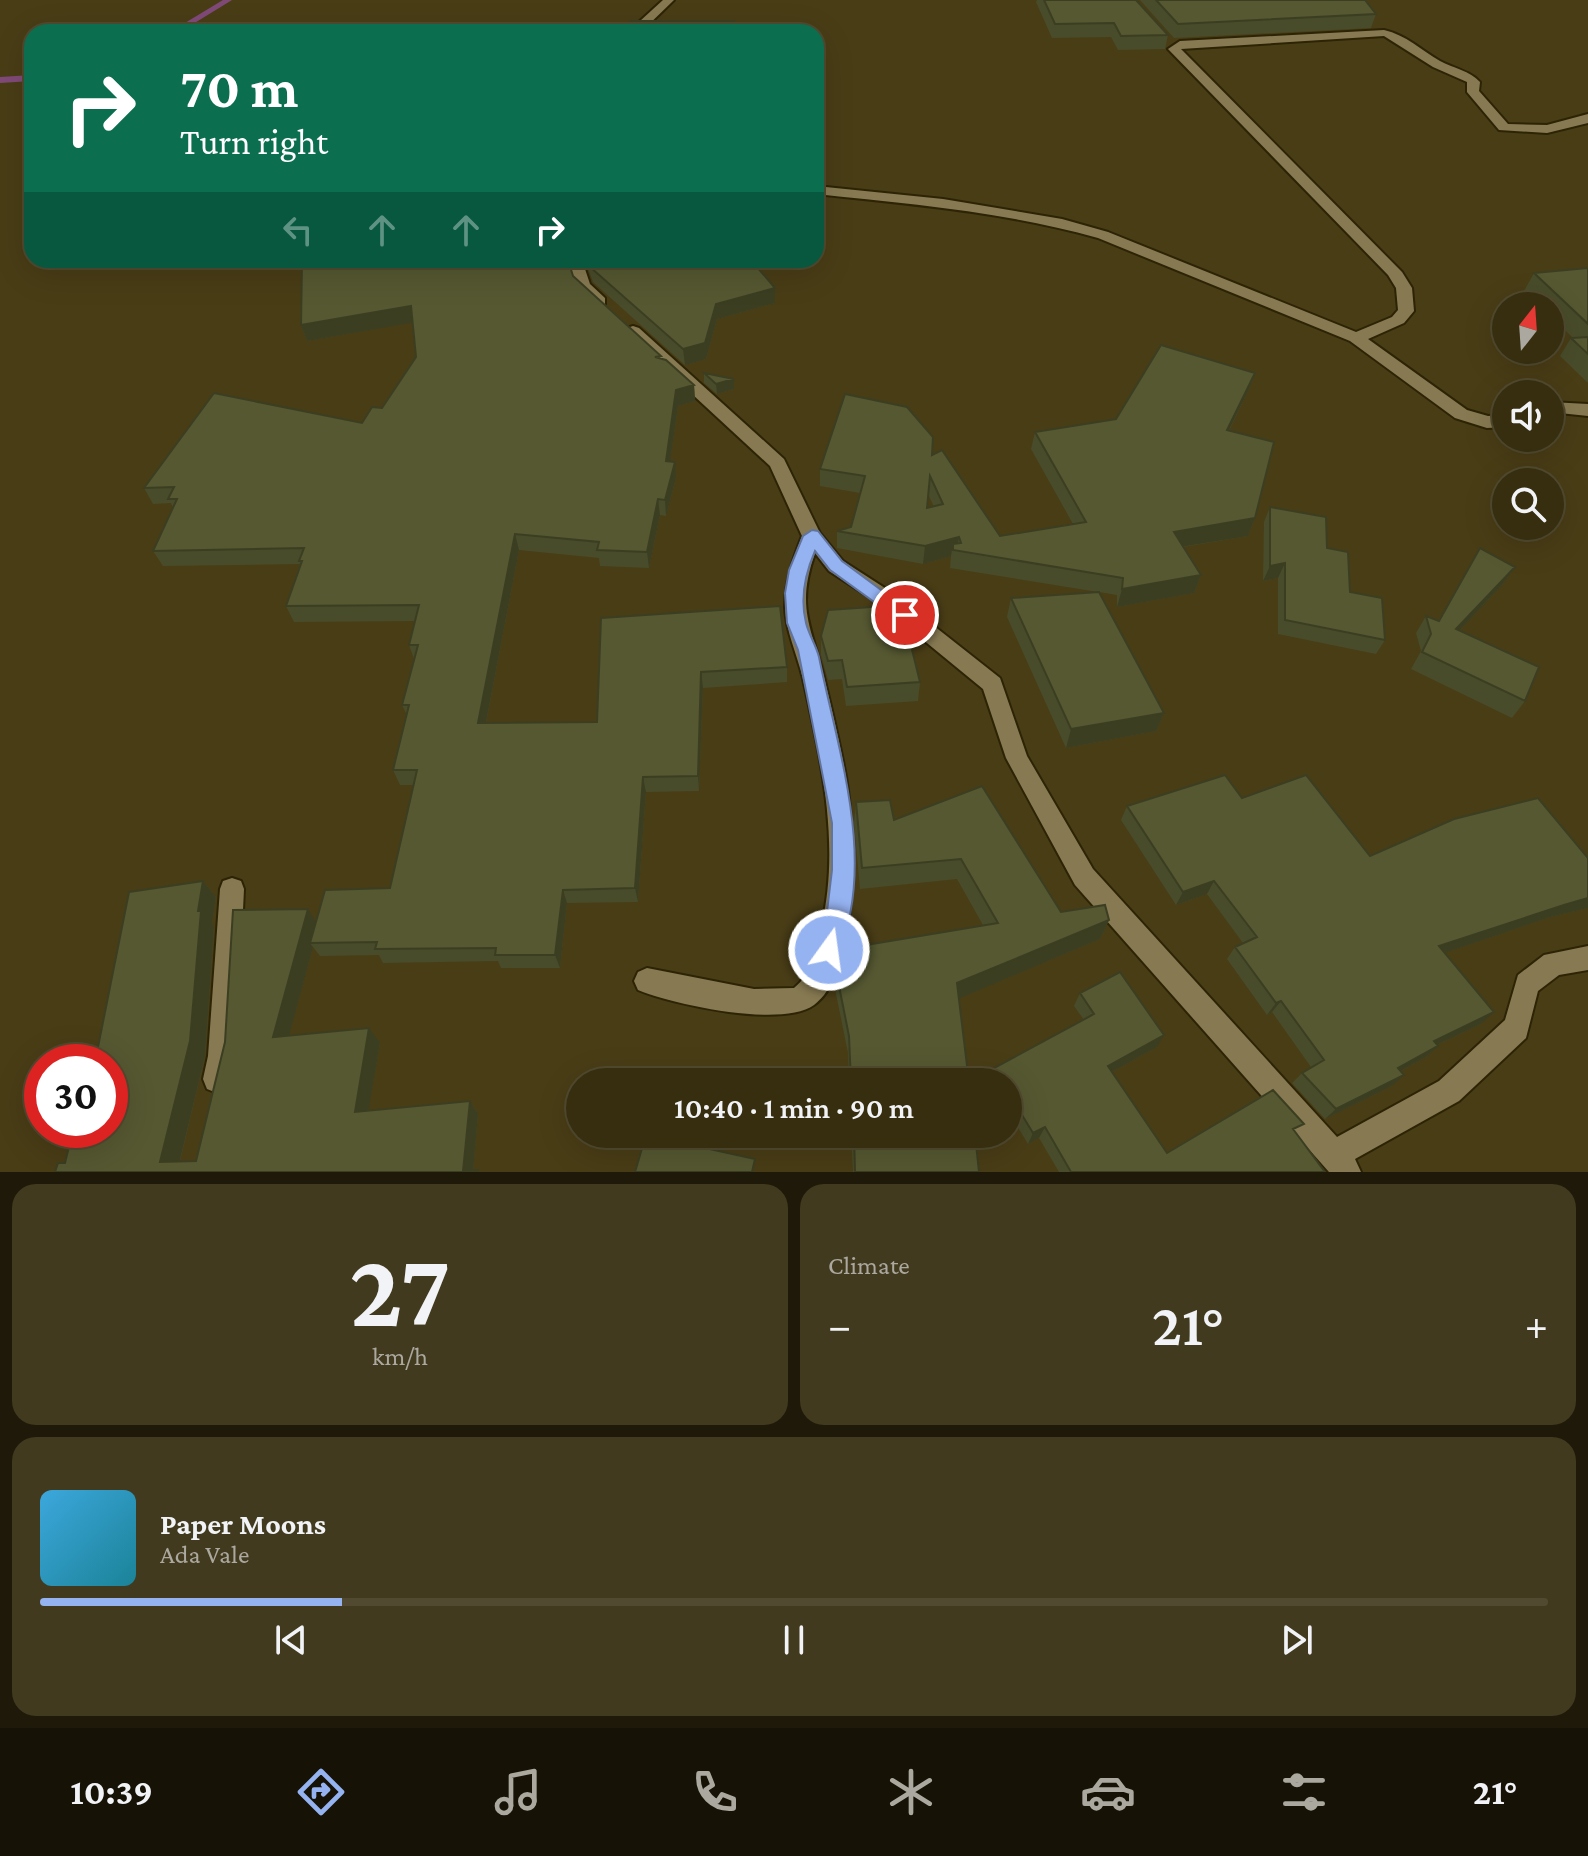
<!DOCTYPE html>
<meta charset="utf-8">
<style>
body{margin:0;font-family:"Crimson Pro",serif;background:#423a1e;color:#f1f3f6;height:100vh;display:flex;flex-direction:column;font-size:30px;white-space:nowrap}
*{box-sizing:border-box;margin:0}
p{font-size:26px;color:#aaa89f}
.icon{flex:none;width:44px;height:44px;fill:none;stroke:currentColor;stroke-width:2;stroke-linecap:round;stroke-linejoin:round}
.map{position:relative;height:1172px;overflow:hidden}
.panel{display:flex;flex-direction:column;gap:12px;padding:12px;background:#1e1909;flex:1}
.panel>*{flex:none}
.hud{position:absolute;left:24px;top:24px;width:800px;height:244px;border-radius:24px;box-shadow:0 8px 32px #0002,0 0 0 2px #514a30;background:#0b6e4f;color:#fff;overflow:hidden}
.needle{width:52px;rotate:17deg}
.buttons{position:absolute;left:1492px;top:292px;display:grid;gap:16px}
.buttons a{display:grid;place-items:center;width:72px;height:72px;border-radius:50%;background:#372e10;box-shadow:0 8px 32px #0002,0 0 0 2px #514a30;font-size:40px}
.speed{position:absolute;left:24px;top:1044px;display:flex;gap:16px;font-size:40px;font-weight:700;text-align:center}
.speed>*{display:grid;place-content:center;width:104px;height:104px;border-radius:50%;background:#372e10;box-shadow:0 8px 32px #0002,0 0 0 2px #514a30;line-height:1}
.speed .limit{border:12px solid #d22;background:#fff;color:#111}
.pin{position:absolute;display:grid;place-items:center;width:68px;height:68px;color:#fff;margin:-34px;border:4px solid #fff;border-radius:50%;box-shadow:0 2px 8px #0007}
.me{position:absolute;width:88px;margin:-44px;rotate:14deg;stroke-linejoin:round;filter:drop-shadow(0 0 6px #0008)}
.turn{display:flex;align-items:center;gap:28px;height:168px;padding:0 24px;font-size:36px}
.turn .icon{width:104px;height:104px;stroke-width:2.5}
.turn b{display:block;font-size:56px;line-height:68px}
.lanes{display:flex;align-items:center;height:76px;padding:0 24px;background:#0003;justify-content:center;gap:40px;direction:ltr}
.lanes .off{opacity:.35}
.big{font-size:60px;font-weight:600;line-height:1.1}
.panel .card{flex:1;display:flex;flex-direction:column;justify-content:center;gap:12px;min-width:0;padding:0 28px;border-radius:24px;background:#423a1e}
.panel .dial{align-items:center;gap:0}
.dial b{font-size:104px;line-height:1}
.song{display:flex;align-items:center;gap:24px}
.cover{width:96px;height:96px;border-radius:12px;background:linear-gradient(135deg,hsl(200 70% 55%),hsl(190 70% 35%))}
.played{height:8px;border-radius:4px;background:linear-gradient(90deg,#95b2f1 20%,#514a30 20%)}
.keys{display:flex;justify-content:space-around;direction:ltr}
.heat{display:flex;justify-content:space-between;align-items:center;font-size:44px;direction:ltr}
.panel .tiles{flex:1;display:grid;gap:12px;grid-template-columns:1fr 1fr}
.card:last-child{grid-column:span 2}
.trip{position:absolute;left:566px;top:1068px;width:456px;height:80px;border-radius:40px;background:#372e10;box-shadow:0 8px 32px #0002,0 0 0 2px #514a30;font-weight:600;line-height:80px;text-align:center}
.tabs{display:flex;height:128px;justify-content:space-around;align-items:center;background:#161206;color:#aaa89f}
.tabs .icon{width:56px;height:56px}
.tabs .current{color:#95b2f1}
.tabs b{font-size:36px;color:#f1f3f6}
.map>svg:first-child{display:block}
</style>
<div class="map">
<svg width="1588" height="1172" viewBox="0 0 1588 1172">
<rect width="100%" height="100%" fill="#493d16"/>
<g fill="none" stroke-linecap="round" stroke-linejoin="round">
<path fill="#804a78" fill-rule="evenodd" d="M 223,0 L 232,0 L 180,32 L 170,32 Z
M 32,75 L 32,81 L 0,83 L 0,77 Z"/>
<g stroke="#2d2406" stroke-width="4">
<path id="minor" d="M 663,0 L 674,0 L 641,32 L 628,32 Z
M 1384,30 C 1406,35 1421,50 1440,61 C 1453,68 1470,71 1480,82 L 1479,91 L 1508,124 L 1547,125 L 1588,114 L 1588,123 L 1547,133 L 1499,130 L 1467,92 L 1467,82 L 1433,67 L 1384,36 L 1181,49 L 1402,272 L 1412,288 L 1414,311 L 1404,323 L 1368,339 L 1467,410 L 1488,416 L 1506,415 L 1506,427 L 1487,428 L 1455,418 L 1350,341 L 1098,238 C 1006,212 911,204 816,194 L 816,186 L 943,199 L 1062,219 L 1108,232 L 1356,332 L 1392,317 L 1398,310 L 1396,288 L 1388,275 L 1168,49 L 1180,41 Z
M 568,260 L 582,260 L 590,284 L 605,298 L 605,304 L 595,304 L 575,286 Z
M 633,326 L 639,328 L 784,459 L 820,533 L 843,561 L 891,592 L 1000,678 L 1027,756 L 1093,869 L 1337,1137 L 1439,1081 L 1505,1020 L 1518,975 L 1544,955 L 1588,946 L 1588,970 L 1559,975 L 1538,991 L 1526,1038 L 1459,1101 L 1355,1159 L 1361,1172 L 1329,1172 L 1075,885 L 1006,758 L 983,689 L 877,602 L 829,571 L 815,553 C 796,607 811,626 824,677 C 832,710 840,743 846,777 C 855,827 861,971 814,1005 C 782,1028 674,1005 638,990 L 634,981 L 638,972 L 647,968 L 754,989 L 794,988 C 813,973 816,950 821,928 C 841,845 821,760 803,679 C 797,654 786,632 785,607 C 785,582 793,559 802,536 L 770,466 L 627,334 L 627,328 Z
M 1550,402 L 1588,404 L 1588,416 L 1550,412 Z
M 232,878 L 241,881 L 244,889 L 236,1056 L 227,1089 L 217,1093 L 207,1089 L 203,1079 L 208,1056 L 220,889 L 223,881 Z"/>
</g>
<use href="#minor" fill="#877a52" fill-rule="evenodd"/>
</g>
<path fill="#494c2a" fill-rule="evenodd" d="M 1037,0 L 1136,0 L 1168,35 L 1165,49 L 1118,50 L 1111,37 L 1052,38 L 1036,2 Z
M 1140,0 L 1365,0 L 1376,14 L 1371,28 L 1174,38 Z
M 585,260 L 764,260 L 764,267 L 759,268 L 775,288 L 775,303 L 717,319 L 706,359 L 685,365 L 593,282 Z
M 1588,268 L 1588,383 L 1560,356 L 1571,338 L 1573,338 L 1550,315 L 1550,306 L 1540,306 L 1524,291 L 1534,273 Z
M 573,276 L 662,359 L 694,385 L 695,401 L 678,406 L 670,461 L 676,478 L 666,516 L 660,515 L 649,568 L 600,566 L 599,558 L 519,550 L 486,723 L 597,722 L 601,618 L 787,667 L 787,682 L 703,688 L 699,791 L 646,792 L 638,902 L 567,903 L 560,968 L 501,968 L 498,961 L 383,963 L 379,955 L 320,956 L 313,947 L 289,1035 L 380,1043 L 368,1111 L 470,1101 L 478,1114 L 473,1171 L 478,1170 L 479,1172 L 55,1172 L 65,1163 L 97,1052 L 203,881 L 216,897 L 212,924 L 214,927 L 205,1056 L 180,1161 L 196,1161 L 316,922 L 390,888 L 413,785 L 400,785 L 393,770 L 407,715 L 402,705 L 414,659 L 409,645 L 415,621 L 294,622 L 286,606 L 300,564 L 163,566 L 153,551 L 173,508 L 171,503 L 153,504 L 144,488 L 362,423 L 382,408 L 416,357 L 413,322 L 307,341 L 301,325 Z
M 704,373 L 734,389 L 717,394 L 704,383 Z
M 1255,373 L 1248,391 L 1229,431 L 1255,518 L 1248,536 L 1183,547 L 1201,575 L 1194,593 L 1117,607 L 1117,595 L 1099,592 L 1164,713 L 1156,731 L 1066,748 L 1007,617 L 1011,598 L 1098,592 L 950,568 L 951,556 L 923,564 L 837,548 L 837,531 L 851,527 L 860,493 L 820,486 L 820,469 L 932,455 L 1000,536 L 1073,524 L 1031,449 L 1035,432 L 1116,419 ZM 928,494 L 934,507 L 927,508 Z
M 1270,507 L 1327,548 L 1350,592 L 1385,640 L 1376,654 L 1278,634 L 1278,578 L 1263,581 L 1264,522 Z
M 1480,548 L 1515,567 L 1503,584 L 1459,631 L 1525,701 L 1512,718 L 1411,669 L 1421,651 L 1416,633 L 1426,616 L 1438,621 Z
M 821,636 L 920,682 L 918,701 L 846,706 L 842,679 L 828,680 L 821,655 Z
M 1242,798 L 1370,856 L 1588,858 L 1588,908 L 1550,917 L 1444,953 L 1481,1024 L 1437,1045 L 1438,1046 L 1426,1057 L 1401,1071 L 1392,1086 L 1325,1119 L 1292,1083 L 1302,1073 L 1311,1067 L 1272,1012 L 1267,1015 L 1227,959 L 1235,947 L 1243,943 L 1207,894 L 1176,905 L 1121,820 L 1127,806 Z
M 856,802 L 894,820 L 1061,912 L 1109,920 L 1100,939 L 959,998 L 969,1082 L 849,1082 L 848,1053 L 834,984 L 835,966 L 983,925 L 957,879 L 860,889 L 854,823 Z
M 1080,993 L 1157,1047 L 1112,1072 L 1167,1153 L 1295,1132 L 1325,1172 L 1059,1172 L 1039,1138 L 1028,1144 L 1008,1111 L 1008,1082 L 991,1082 L 989,1080 L 994,1068 L 1084,1020 L 1074,1006 Z
M 851,1134 L 975,1134 L 979,1172 L 853,1172 Z"/>
<path fill="#3c3e22" d="M 748,260 L 764,260 L 764,267 L 748,271 Z
M 775,288 L 775,303 L 717,319 L 706,359 L 685,365 L 683,349 L 716,304 Z
M 411,306 L 416,322 L 307,341 L 301,325 Z
M 1255,373 L 1248,391 L 1220,448 L 1227,430 Z
M 734,379 L 734,389 L 717,394 L 716,384 Z
M 694,385 L 695,401 L 678,406 L 668,477 L 666,461 L 676,390 Z
M 675,462 L 676,478 L 666,516 L 665,500 Z
M 658,499 L 660,515 L 649,568 L 647,552 Z
M 1255,518 L 1248,536 L 1168,549 L 1174,532 Z
M 515,534 L 519,550 L 483,738 L 478,723 Z
M 959,537 L 957,551 L 953,544 L 951,556 L 923,564 L 925,546 Z
M 1285,563 L 1278,578 L 1263,581 L 1270,566 Z
M 1515,567 L 1503,584 L 1445,646 L 1456,629 Z
M 1201,575 L 1194,593 L 1117,607 L 1122,589 Z
M 701,672 L 703,688 L 699,791 L 698,776 Z
M 1164,713 L 1156,731 L 1066,748 L 1071,729 Z
M 643,777 L 646,792 L 638,902 L 635,888 Z
M 203,881 L 216,897 L 212,924 L 214,927 L 205,1056 L 177,1172 L 160,1162 Z
M 1214,881 L 1207,894 L 1176,905 L 1183,892 Z
M 563,890 L 567,903 L 560,968 L 555,955 Z
M 1588,898 L 1588,908 L 1550,917 L 1427,959 L 1439,946 L 1564,905 Z
M 308,909 L 318,925 L 310,943 L 313,947 L 285,1051 L 273,1037 Z
M 1109,920 L 1100,939 L 953,1001 L 957,983 Z
M 1281,1001 L 1272,1012 L 1267,1015 L 1276,1003 Z
M 1494,1012 L 1481,1024 L 1422,1052 L 1434,1041 Z
M 369,1028 L 380,1043 L 366,1125 L 355,1112 Z
M 1164,1035 L 1157,1047 L 1101,1078 L 1108,1066 Z
M 1438,1046 L 1426,1057 L 1386,1079 L 1398,1068 Z
M 1404,1075 L 1392,1086 L 1325,1119 L 1336,1109 Z
M 470,1101 L 478,1114 L 473,1172 L 463,1171 Z
M 1045,1127 L 1039,1138 L 1028,1144 L 1033,1133 Z"/>
<path fill="#555831" stroke="#3c3e22" stroke-width="2" fill-rule="evenodd" d="M 1044,0 L 1136,0 L 1168,35 L 1121,36 L 1114,23 L 1055,24 Z
M 1156,0 L 1365,0 L 1376,14 L 1178,24 Z
M 631,21 L 734,21 L 732,32 L 621,32 Z
M 302,260 L 568,260 L 573,276 L 661,356 L 655,357 L 666,360 L 694,385 L 676,390 L 666,461 L 675,462 L 665,500 L 658,499 L 647,552 L 597,550 L 599,542 L 515,534 L 478,723 L 597,722 L 601,618 L 780,606 L 787,667 L 701,672 L 698,776 L 643,777 L 635,888 L 563,890 L 555,955 L 495,955 L 496,948 L 375,949 L 377,942 L 310,943 L 325,890 L 390,888 L 417,770 L 393,770 L 409,705 L 402,705 L 418,645 L 409,645 L 419,605 L 286,606 L 302,561 L 299,561 L 304,548 L 153,551 L 177,499 L 168,499 L 174,487 L 144,488 L 214,393 L 362,423 L 372,407 L 382,408 L 416,357 L 411,306 L 301,325 Z
M 588,260 L 751,260 L 775,288 L 716,304 L 705,343 L 683,349 L 590,267 Z
M 1588,268 L 1588,324 L 1534,273 Z
M 1588,337 L 1588,354 L 1571,338 Z
M 1161,345 L 1255,373 L 1227,430 L 1274,442 L 1255,518 L 1174,532 L 1201,575 L 1122,589 L 1123,578 L 953,550 L 953,544 L 961,543 L 959,537 L 925,546 L 837,531 L 851,527 L 865,476 L 820,469 L 845,394 L 907,407 L 933,437 L 932,455 L 942,450 L 1000,536 L 1086,522 L 1035,432 L 1116,419 ZM 930,476 L 943,504 L 927,508 Z
M 704,373 L 734,379 L 716,384 Z
M 1270,507 L 1326,517 L 1327,548 L 1348,552 L 1350,592 L 1382,598 L 1385,640 L 1285,620 L 1285,563 L 1270,566 Z
M 1480,548 L 1515,567 L 1456,629 L 1539,667 L 1525,701 L 1422,652 L 1431,634 L 1426,616 L 1439,621 Z
M 1099,592 L 1164,713 L 1071,729 L 1011,598 Z
M 901,605 L 920,682 L 847,687 L 842,660 L 828,661 L 821,636 L 828,610 Z
M 1225,775 L 1242,798 L 1306,775 L 1370,856 L 1454,819 L 1538,798 L 1588,858 L 1588,898 L 1564,905 L 1439,946 L 1494,1012 L 1434,1041 L 1438,1046 L 1398,1068 L 1404,1075 L 1336,1109 L 1302,1073 L 1324,1060 L 1281,1001 L 1276,1003 L 1235,947 L 1257,937 L 1214,881 L 1183,892 L 1127,806 Z
M 982,786 L 1061,912 L 1105,905 L 1109,920 L 957,983 L 969,1082 L 851,1082 L 849,1036 L 835,966 L 842,949 L 998,923 L 961,859 L 862,868 L 856,802 L 890,800 L 894,820 Z
M 203,881 L 198,911 L 201,911 L 190,1041 L 160,1162 L 196,1161 L 225,1042 L 233,910 L 308,909 L 273,1037 L 369,1028 L 355,1112 L 470,1101 L 463,1171 L 478,1170 L 478,1172 L 55,1172 L 58,1163 L 65,1163 L 73,1130 L 110,1130 L 110,1062 L 89,1062 L 91,1053 L 97,1052 L 129,892 Z
M 1120,972 L 1164,1035 L 1108,1066 L 1167,1153 L 1273,1090 L 1304,1124 L 1293,1129 L 1325,1172 L 1071,1172 L 1045,1127 L 1033,1133 L 1008,1092 L 1008,1082 L 1002,1082 L 994,1068 L 1094,1014 L 1080,993 Z
M 854,1134 L 975,1134 L 979,1172 L 855,1172 Z
M 646,1135 L 755,1159 L 752,1172 L 635,1172 Z"/>
<path fill="#95b2f1" stroke="#61749d" stroke-width="2" d="M 812,530 L 818,531 L 842,561 L 915,615 L 905,622 L 899,620 L 830,570 L 815,551 C 805,574 800,599 806,623 C 809,635 816,645 819,657 C 838,752 878,863 837,957 L 829,961 L 821,957 L 817,950 L 826,920 L 832,870 L 832,823 L 798,650 L 787,623 L 785,593 L 789,570 L 803,536 Z"/>
</svg>
<div class="buttons">
<a><svg class="needle" viewBox="-14 -14 28 28"><path d="M0-13l5 13h-10z" fill="#e53935"/><path d="M0 13l5-13h-10z" fill="#aaa89f"/></svg></a>
<a><svg class="icon" aria-label="sound" viewBox="0 0 24 24"><path d="M4 9h4l5-4v14l-5-4H4zM17 9q2 3 0 6"/></svg></a>
<a><svg class="icon" aria-label="search" viewBox="0 0 24 24"><circle cx="10" cy="10" r="6"/><path d="M15 15l6 6"/></svg></a>
</div>
<div class="speed"><div class="limit">30</div></div>
<div class="pin" style="left:905px;top:615px;background:#d93025"><svg class="icon" aria-label="arrive" viewBox="0 0 24 24"><path d="M6 21V4h12l-3 4 3 4H6"/></svg></div>
<svg class="me" style="left:829px;top:950px" viewBox="-20 -20 40 40"><circle r="17" fill="#95b2f1" stroke="#fff" stroke-width="3"/><path d="M0-11L8 9 0 5-8 9z" fill="#fff"/></svg>
<div class="trip">10:40 · 1 min · 90 m</div>
<div class="hud">
<div class="turn"><svg class="icon" aria-label="right" viewBox="0 0 24 24"><path d="M7 20v-9h11M14 6l5 5-5 5"/></svg><div><b>70 m</b>Turn right</div></div>
<div class="lanes"><svg class="icon off" aria-label="left" viewBox="0 0 24 24"><path d="M17 20v-9H6M10 6l-5 5 5 5"/></svg><svg class="icon off" aria-label="ahead" viewBox="0 0 24 24"><path d="M12 20V5M6 11l6-6 6 6"/></svg><svg class="icon off" aria-label="ahead" viewBox="0 0 24 24"><path d="M12 20V5M6 11l6-6 6 6"/></svg><svg class="icon" aria-label="right" viewBox="0 0 24 24"><path d="M7 20v-9h11M14 6l5 5-5 5"/></svg></div>
</div>
</div>
<section class="panel">
<div class="tiles">
<div class="card dial"><b>27</b><p>km/h</p></div>
<div class="card"><p>Climate</p>
<div class="heat"><a>−</a><b class="big">21°</b><a>+</a></div>
</div>
<div class="card">
<div class="song"><i class="cover"></i><div><b>Paper Moons</b><p>Ada Vale</p></div></div>
<div class="played"></div>
<div class="keys"><svg class="icon" aria-label="previous" viewBox="0 0 24 24"><path d="M18 5L8 12l10 7zM5 5v14"/></svg><svg class="icon" aria-label="pause" viewBox="0 0 24 24"><path d="M8 5v14M16 5v14"/></svg><svg class="icon" aria-label="next" viewBox="0 0 24 24"><path d="M6 5l10 7-10 7zM19 5v14"/></svg></div>
</div>
</div>
</section>
<nav class="tabs">
<b>10:39</b>
<svg class="icon current" aria-label="directions" viewBox="0 0 24 24"><path d="M12 3l9 9-9 9-9-9zM9 14v-3h6M13 9l2 2-2 2"/></svg>
<svg class="icon" aria-label="music" viewBox="0 0 24 24"><path d="M9 18V5l10-2v13"/><circle cx="6" cy="18" r="3"/><circle cx="16" cy="16" r="3"/></svg>
<svg class="icon" aria-label="phone" viewBox="0 0 24 24"><path d="M5 4h4l2 5-3 2q2 4 5 5l2-3 5 2v4C11 20 4 13 5 4z"/></svg>
<svg class="icon" aria-label="climate" viewBox="0 0 24 24"><path d="M12 3v18M4 7l16 10M4 17L20 7"/></svg>
<svg class="icon" aria-label="car" viewBox="0 0 24 24"><path d="M5 17H2v-5l4-1 3-4h7l3 4 3 1v5h-3M9 17h6M6 11h13"/><circle cx="7" cy="17" r="2"/><circle cx="17" cy="17" r="2"/></svg>
<svg class="icon" aria-label="filters" viewBox="0 0 24 24"><path d="M4 7h16M4 17h16"/><circle cx="9" cy="7" r="2"/><circle cx="15" cy="17" r="2"/></svg>
<b>21°</b>
</nav>
